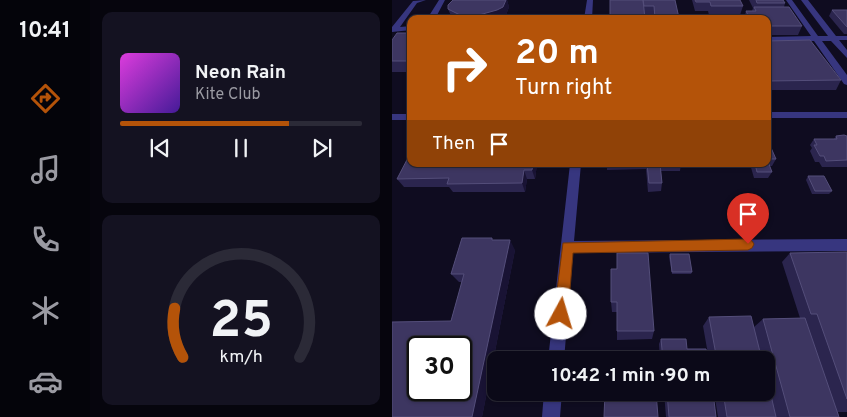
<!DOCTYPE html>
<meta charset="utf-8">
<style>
body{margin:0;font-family:Overpass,sans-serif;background:#141221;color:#f1f3f6;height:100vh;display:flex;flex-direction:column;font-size:19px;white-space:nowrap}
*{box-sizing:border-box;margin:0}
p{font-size:16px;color:#9a9aa2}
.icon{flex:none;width:28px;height:28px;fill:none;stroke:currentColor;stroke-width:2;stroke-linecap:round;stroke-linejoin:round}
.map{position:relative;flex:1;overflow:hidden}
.details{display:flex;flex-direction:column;gap:12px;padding:12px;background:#06050d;width:302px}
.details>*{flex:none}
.guide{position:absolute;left:15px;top:15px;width:364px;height:152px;border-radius:10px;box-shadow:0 1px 4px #0004,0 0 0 1px #2b2a37;background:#b45309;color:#fff;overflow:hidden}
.speed{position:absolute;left:15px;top:336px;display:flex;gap:10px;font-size:25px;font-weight:700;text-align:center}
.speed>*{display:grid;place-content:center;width:65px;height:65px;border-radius:50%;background:#0b0918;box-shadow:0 1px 4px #0004,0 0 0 1px #2b2a37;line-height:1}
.speed .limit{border:2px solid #111;border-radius:8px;background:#fff;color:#111}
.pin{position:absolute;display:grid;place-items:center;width:42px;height:42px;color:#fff;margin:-51px -21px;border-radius:50% 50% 50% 0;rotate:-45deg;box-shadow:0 0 5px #0007}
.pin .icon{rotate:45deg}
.me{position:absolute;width:55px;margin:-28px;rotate:6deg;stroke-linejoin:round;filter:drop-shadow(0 0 4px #0008)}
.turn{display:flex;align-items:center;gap:18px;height:105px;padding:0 25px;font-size:22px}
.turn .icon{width:65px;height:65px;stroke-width:2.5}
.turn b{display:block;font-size:35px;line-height:42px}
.then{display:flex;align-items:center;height:48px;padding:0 25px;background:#0003;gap:10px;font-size:19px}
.details .widget{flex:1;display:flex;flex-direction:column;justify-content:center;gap:8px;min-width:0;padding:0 18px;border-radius:10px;background:#141221}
.details .dial{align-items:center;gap:0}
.dial svg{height:130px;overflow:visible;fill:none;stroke:#2b2a37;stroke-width:7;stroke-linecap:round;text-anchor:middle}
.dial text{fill:#f1f3f6;stroke:none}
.song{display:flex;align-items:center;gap:15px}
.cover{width:60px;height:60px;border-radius:8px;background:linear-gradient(135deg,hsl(300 70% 55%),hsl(260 70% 35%))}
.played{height:5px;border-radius:2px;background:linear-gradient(90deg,#b45309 70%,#2b2a37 70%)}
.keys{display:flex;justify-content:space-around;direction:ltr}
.trip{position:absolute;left:95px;top:351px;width:288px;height:50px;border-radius:10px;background:#0b0918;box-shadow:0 1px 4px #0004,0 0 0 1px #2b2a37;font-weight:700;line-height:50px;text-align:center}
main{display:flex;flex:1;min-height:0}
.tabs{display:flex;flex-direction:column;width:90px;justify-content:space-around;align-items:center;background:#04040a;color:#9a9aa2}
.tabs .icon{width:35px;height:35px}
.tabs .selected{color:#b45309}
.tabs b{font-size:22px;color:#f1f3f6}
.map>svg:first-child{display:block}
</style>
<main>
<nav class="tabs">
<b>10:41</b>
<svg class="icon selected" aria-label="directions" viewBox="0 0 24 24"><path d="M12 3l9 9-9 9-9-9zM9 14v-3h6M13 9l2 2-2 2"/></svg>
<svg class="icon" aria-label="music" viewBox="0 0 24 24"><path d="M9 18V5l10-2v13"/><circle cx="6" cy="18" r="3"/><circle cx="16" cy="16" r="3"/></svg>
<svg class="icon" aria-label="phone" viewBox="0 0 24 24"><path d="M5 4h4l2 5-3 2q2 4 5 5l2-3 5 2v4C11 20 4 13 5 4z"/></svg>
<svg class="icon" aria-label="climate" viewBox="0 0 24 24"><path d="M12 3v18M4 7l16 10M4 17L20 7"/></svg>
<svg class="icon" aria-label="car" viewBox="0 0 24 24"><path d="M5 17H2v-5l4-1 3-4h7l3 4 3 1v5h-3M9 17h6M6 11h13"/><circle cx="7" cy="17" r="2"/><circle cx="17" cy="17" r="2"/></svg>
</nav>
<section class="details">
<div class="widget">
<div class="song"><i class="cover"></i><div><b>Neon Rain</b><p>Kite Club</p></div></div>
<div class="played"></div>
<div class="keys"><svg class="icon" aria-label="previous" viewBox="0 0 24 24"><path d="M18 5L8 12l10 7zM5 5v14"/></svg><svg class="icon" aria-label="pause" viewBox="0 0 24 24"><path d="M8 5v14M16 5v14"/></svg><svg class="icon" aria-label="next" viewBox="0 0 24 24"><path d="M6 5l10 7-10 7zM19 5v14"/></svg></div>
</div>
<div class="widget dial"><svg viewBox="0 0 100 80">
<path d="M14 69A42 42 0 1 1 86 69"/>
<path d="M14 69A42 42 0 0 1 9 39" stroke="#b45309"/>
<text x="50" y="56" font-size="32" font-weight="700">25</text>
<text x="50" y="72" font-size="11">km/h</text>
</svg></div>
</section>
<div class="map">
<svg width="455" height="417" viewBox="0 0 455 417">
<rect width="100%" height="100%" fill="#0f0c20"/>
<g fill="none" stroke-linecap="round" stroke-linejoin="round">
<path fill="#37367f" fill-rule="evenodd" d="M 34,0 L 25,3 L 8,27 L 19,26 L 19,30 L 0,32 L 0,27 L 21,1 Z
M 47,0 L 53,0 L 43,19 L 35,19 Z
M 195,0 L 201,0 L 200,19 L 192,19 Z
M 394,0 L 400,0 L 426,36 L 436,36 L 409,0 L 416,0 L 444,36 L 455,36 L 455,40 L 447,40 L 455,50 L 455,58 L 439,41 L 430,41 L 455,75 L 455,85 L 452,84 L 422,41 L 375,41 L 375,37 L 419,36 Z
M 375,112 L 455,112 L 455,118 L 375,118 Z
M 0,114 L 19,114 L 19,120 L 0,120 Z
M 178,164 L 189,164 L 182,241 L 455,239 L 455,251 L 181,253 L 172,360 L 156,360 Z
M 152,392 L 170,392 L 168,417 L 150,417 Z"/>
</g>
<path fill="#2b254e" d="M 61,0 L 115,0 L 117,7 L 114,15 L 108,19 L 62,19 L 60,18 L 56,9 Z
M 218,0 L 283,0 L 287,19 L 262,19 L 262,15 L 253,15 Z
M 300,0 L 348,0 L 351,6 L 348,15 L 317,15 L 316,11 L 303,11 Z
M 357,0 L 391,0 L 393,3 L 392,7 L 410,26 L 406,35 L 375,35 L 375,19 L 360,11 L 361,8 Z
M 440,10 L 455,10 L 455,34 L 452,34 L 437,16 Z
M 354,11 L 358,19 L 352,19 Z
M 19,33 L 19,72 L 0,72 L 0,40 Z
M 375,41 L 449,80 L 444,90 L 375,90 Z
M 444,136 L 455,136 L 455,167 L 430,167 L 427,162 L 423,162 L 418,151 L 420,148 L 418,145 L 422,139 L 442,139 Z
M 375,141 L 384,159 L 380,166 L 377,166 L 380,172 L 376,178 L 362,178 L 358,164 L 375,164 Z
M 145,164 L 143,179 L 135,179 L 133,192 L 61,192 L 57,187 L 12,187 L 5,179 Z
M 215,164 L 289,164 L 288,171 L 269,171 L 270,183 L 269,191 L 256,192 L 254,169 L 215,170 Z
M 416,176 L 440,191 L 437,194 L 420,194 L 414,180 Z
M 101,240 L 123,250 L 90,417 L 0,417 L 59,321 L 70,282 L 67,282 L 59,274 Z
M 455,252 L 455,412 L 446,412 L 447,417 L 326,417 L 322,392 L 374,392 L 374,360 L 317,360 L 311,326 L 317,317 L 362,327 L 371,319 L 408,318 L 390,262 L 398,253 Z
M 278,254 L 300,272 L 299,274 L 280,274 L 277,257 Z
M 225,269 L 262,331 L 260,339 L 225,340 L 225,312 L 220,312 L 219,302 Z
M 269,339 L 295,349 L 316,360 L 268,360 L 267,344 Z
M 272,392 L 321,392 L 324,417 L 274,417 Z"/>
<path fill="#191334" d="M 114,0 L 115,0 L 117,7 L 114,15 L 108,19 L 88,19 L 87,15 Z
M 141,164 L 145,164 L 143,179 L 140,170 Z
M 132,170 L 135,179 L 133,192 L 130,183 Z
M 118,240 L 123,250 L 90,417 L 80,417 Z"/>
<path fill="#3d3661" stroke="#544e7a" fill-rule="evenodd" d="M 61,0 L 114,0 L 111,7 L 105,10 L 87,15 L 68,15 L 56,9 L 56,5 Z
M 218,0 L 251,0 L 253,19 L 218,19 Z
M 251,0 L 283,0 L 287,18 L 263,18 L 262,6 L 252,6 Z
M 303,0 L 348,0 L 351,6 L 319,6 L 318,2 L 304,2 Z
M 364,0 L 391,0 L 393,3 L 365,3 Z
M 362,7 L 397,7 L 410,26 L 375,26 L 375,19 L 358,19 L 354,11 L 364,11 Z
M 440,10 L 455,10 L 455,27 Z
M 5,33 L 19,33 L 19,61 L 0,61 L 0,40 Z
M 418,40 L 449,80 L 375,81 L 375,41 Z
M 452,135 L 455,136 L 455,160 L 434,161 L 432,156 L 428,156 L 422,145 L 425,145 L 422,139 L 445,139 L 444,136 Z
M 375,141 L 376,141 L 384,159 L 375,159 L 380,172 L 365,172 L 363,164 L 375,164 Z
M 19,152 L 19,164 L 141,164 L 140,170 L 132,170 L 130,183 L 55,184 L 57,178 L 5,179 Z
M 255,164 L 268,164 L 270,183 L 257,183 Z
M 416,176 L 432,176 L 440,191 L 423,191 Z
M 70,238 L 100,238 L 100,240 L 118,240 L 80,417 L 0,417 L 0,322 L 59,321 L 72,274 L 59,274 ZM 26,348 L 69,348 L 69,390 L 26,390 Z
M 455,252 L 455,399 L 425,314 L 419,314 L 398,253 Z
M 225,253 L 256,253 L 262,331 L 225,331 L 225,302 L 219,302 L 219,269 L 225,269 Z
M 278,254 L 297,254 L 300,272 L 280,272 Z
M 359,316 L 370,360 L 325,360 L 317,317 Z
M 413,318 L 447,417 L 398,417 L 371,319 Z
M 269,339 L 294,339 L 295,349 L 314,349 L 316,360 L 271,360 Z
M 374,374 L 384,417 L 335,417 L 331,392 L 374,392 Z
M 213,392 L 264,392 L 266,417 L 212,417 Z
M 275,392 L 321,392 L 324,417 L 277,417 Z"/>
<path fill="#b45309" stroke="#753606" d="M 356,239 L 360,241 L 362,244 L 360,248 L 356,250 L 181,253 L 176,314 L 174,319 L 169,321 L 164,319 L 162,314 L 171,243 Z"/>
</svg>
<div class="speed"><div class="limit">30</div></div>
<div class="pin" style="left:356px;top:244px;background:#d93025"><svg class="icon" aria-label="arrive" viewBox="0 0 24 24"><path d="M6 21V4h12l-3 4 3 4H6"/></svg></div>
<svg class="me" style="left:169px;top:314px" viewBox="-20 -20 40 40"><circle r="19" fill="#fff"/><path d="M0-13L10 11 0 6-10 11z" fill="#b45309"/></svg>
<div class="trip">10:42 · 1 min · 90 m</div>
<div class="guide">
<div class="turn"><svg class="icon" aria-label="right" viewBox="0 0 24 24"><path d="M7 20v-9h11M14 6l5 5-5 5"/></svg><div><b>20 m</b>Turn right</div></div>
<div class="then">Then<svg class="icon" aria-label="arrive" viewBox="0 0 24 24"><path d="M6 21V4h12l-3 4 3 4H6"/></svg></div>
</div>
</div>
</main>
